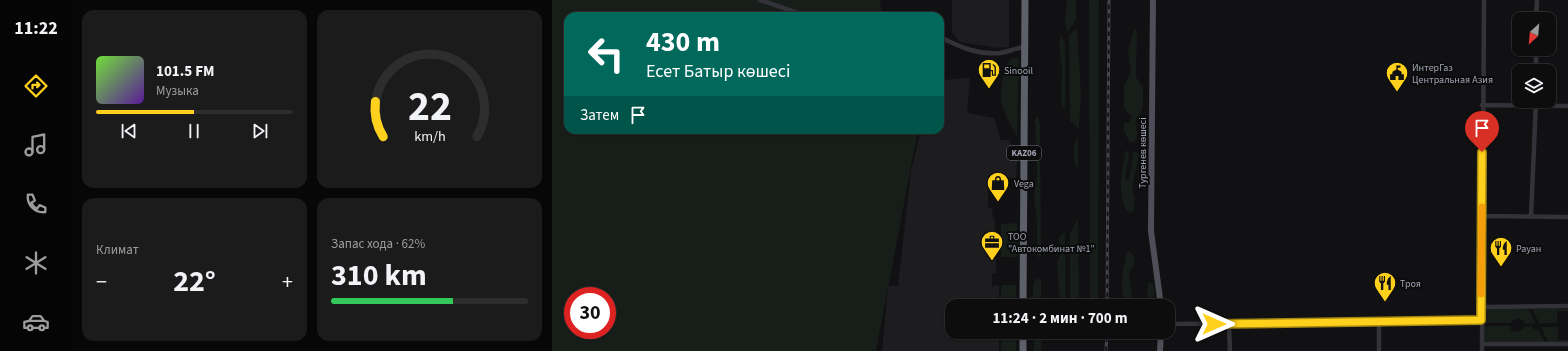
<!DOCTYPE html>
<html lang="ru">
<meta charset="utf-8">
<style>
body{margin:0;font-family:"Source Sans 3",sans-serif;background:#1b1b1c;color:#f1f3f6;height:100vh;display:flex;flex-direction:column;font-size:15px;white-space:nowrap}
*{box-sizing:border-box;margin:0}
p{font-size:13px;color:#9a9c9e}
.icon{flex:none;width:22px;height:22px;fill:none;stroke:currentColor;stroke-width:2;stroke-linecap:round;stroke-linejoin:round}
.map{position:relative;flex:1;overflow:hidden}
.drawer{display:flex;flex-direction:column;gap:10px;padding:10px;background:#070708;width:480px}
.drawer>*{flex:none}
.hud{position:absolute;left:12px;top:12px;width:380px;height:122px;border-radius:12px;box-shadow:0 1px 3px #0004,0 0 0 1px #2d2d2e;background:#00695c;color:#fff;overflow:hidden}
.needle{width:26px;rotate:206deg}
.controls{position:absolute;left:960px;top:12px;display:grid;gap:8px}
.controls a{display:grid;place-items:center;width:44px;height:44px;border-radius:8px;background:#0d0d0e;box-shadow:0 1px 3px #0004,0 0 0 1px #2d2d2e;font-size:20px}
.speed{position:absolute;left:12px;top:287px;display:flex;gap:8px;font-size:20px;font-weight:700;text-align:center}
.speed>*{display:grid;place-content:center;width:52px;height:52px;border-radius:50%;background:#0d0d0e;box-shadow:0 1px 3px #0004,0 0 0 1px #2d2d2e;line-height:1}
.speed .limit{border:6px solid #d22;background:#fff;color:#111}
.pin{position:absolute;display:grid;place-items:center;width:34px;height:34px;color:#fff;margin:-41px -17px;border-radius:50% 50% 50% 0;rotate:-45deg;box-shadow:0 0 4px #0007}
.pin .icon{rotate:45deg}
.me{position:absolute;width:44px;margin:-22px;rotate:90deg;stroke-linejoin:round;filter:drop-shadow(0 0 3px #0008)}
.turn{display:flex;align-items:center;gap:14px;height:84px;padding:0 16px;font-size:18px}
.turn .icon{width:52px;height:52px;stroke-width:2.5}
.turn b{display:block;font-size:28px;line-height:34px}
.then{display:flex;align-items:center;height:38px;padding:0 16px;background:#0003;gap:8px;font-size:15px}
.big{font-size:30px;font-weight:700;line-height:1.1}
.drawer .widget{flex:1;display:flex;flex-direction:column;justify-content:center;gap:6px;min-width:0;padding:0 14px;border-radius:12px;background:#1b1b1c}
.drawer .dial{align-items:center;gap:0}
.dial svg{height:104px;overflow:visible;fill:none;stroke:#2d2d2e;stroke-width:7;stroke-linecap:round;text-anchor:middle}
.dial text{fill:#f1f3f6;stroke:none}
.song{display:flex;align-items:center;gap:12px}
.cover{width:48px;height:48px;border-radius:6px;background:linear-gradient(135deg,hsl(100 70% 55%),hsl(270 70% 35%))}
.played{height:4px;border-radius:2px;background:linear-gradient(90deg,#ffd11c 50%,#2d2d2e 50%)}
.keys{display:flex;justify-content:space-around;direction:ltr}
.heat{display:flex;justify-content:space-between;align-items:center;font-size:22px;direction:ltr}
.charge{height:6px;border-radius:3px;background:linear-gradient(90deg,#34c759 62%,#2d2d2e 0)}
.drawer .tiles{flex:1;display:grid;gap:10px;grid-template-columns:repeat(2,1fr)}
.trip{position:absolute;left:393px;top:299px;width:230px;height:40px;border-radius:12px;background:#0d0d0e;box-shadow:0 1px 3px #0004,0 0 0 1px #2d2d2e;font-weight:700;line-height:40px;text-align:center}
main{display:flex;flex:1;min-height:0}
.tabs{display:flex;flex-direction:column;width:72px;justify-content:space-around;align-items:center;background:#050506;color:#9a9c9e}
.tabs .icon{width:28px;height:28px}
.tabs .selected{color:#ffd11c}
.tabs b{font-size:18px;color:#f1f3f6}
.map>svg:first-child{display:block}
</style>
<main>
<nav class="tabs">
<b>11:22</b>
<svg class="icon selected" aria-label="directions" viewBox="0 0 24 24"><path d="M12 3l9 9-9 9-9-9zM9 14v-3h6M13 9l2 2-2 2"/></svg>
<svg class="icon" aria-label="music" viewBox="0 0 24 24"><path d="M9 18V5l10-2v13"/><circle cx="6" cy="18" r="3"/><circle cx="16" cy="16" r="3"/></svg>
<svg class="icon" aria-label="phone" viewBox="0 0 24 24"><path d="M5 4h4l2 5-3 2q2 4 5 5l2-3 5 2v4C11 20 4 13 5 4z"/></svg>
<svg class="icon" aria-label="climate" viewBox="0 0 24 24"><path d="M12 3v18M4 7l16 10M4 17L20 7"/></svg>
<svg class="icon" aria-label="car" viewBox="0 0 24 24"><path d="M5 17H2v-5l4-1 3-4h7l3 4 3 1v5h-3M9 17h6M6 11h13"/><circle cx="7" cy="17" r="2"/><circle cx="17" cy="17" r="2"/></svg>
</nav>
<section class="drawer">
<div class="tiles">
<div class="widget">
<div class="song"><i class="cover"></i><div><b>101.5 FM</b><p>Музыка</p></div></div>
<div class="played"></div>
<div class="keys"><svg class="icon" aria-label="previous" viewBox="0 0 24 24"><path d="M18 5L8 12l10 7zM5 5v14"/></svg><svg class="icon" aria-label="pause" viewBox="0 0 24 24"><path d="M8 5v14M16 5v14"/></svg><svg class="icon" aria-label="next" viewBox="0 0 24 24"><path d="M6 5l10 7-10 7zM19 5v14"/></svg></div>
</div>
<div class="widget dial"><svg viewBox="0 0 100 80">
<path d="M14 69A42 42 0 1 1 86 69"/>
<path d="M14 69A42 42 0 0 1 8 42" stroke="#ffd11c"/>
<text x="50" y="56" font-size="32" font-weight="700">22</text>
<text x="50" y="72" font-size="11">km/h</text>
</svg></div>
<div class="widget"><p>Климат</p>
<div class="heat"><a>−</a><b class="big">22°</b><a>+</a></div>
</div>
<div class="widget"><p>Запас хода · 62%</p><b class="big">310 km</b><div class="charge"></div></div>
</div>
</section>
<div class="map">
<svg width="1016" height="351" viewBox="0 0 1016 351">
<rect width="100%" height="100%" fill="#111113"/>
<path fill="#1d1d20" d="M 400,0 L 457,0 L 457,47 L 445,48 L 408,42 L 400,32 Z
M 418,78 L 415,113 L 442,118 L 449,140 L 457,140 L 465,160 L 464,178 L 452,177 L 451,189 L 442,189 L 442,186 L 436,187 L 436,207 L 440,208 L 441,219 L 443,219 L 444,273 L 440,273 L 440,286 L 447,285 L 447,306 L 400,306 L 400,332 L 447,332 L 447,351 L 330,351 L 336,286 L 346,286 L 359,171 L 369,130 L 388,130 L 388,83 L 391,80 Z"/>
<path fill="#171d19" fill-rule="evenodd" d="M 0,0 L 328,0 L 330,16 L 16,16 L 16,130 L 366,130 L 324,351 L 0,351 ZM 21,296 L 55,296 L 55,330 L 21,330 Z
M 515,0 L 524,0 L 524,20 L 515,33 L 513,23 Z
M 537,0 L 547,0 L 546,306 L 538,306 Z
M 525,27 L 529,94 L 527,129 L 518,121 L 517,36 Z
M 582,28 L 585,31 L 584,77 L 591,87 L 591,104 L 589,113 L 584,120 L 585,137 L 582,143 L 577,141 L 572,131 L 572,123 L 577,123 L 580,117 L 572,108 L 572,86 L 579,71 L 576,52 Z
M 509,34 L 513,44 L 513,110 L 509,104 L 510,70 L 507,45 Z
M 460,57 L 467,59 L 465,137 C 461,128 454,118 451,108 C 446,96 451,66 460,57 Z
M 486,116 L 488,125 L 489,256 L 487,258 L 485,255 L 485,221 L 482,197 L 485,174 L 483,120 Z
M 526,136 L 526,171 C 521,158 520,148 526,136 Z
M 574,149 L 577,154 L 573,180 L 577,179 L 582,151 L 587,154 L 580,189 L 583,199 L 581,213 L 574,210 C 564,190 571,170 574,149 Z
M 526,219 L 527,306 L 520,306 L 518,297 L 518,233 Z
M 465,223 L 466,257 L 449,257 L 449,224 Z
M 513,233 L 513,306 L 508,306 L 505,263 L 509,253 L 507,237 Z
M 577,251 L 582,256 L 583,263 L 577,273 L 581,306 L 573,306 L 570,290 L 570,277 L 574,254 Z
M 484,278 L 489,280 L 489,306 L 481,306 L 481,285 Z
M 596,282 L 601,284 L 603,293 L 600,299 L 596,301 L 595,296 Z
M 449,285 L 464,285 L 464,306 L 449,306 Z
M 930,308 L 976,308 L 984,323 L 973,324 L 971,320 L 965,318 L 958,323 L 931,323 Z
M 980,309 L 1016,309 L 1016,311 L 1005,311 L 1005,323 L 987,323 Z
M 931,326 L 958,326 L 959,330 L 966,332 L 973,327 L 980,326 L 981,329 L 986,329 L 993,342 L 931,342 Z
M 989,327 L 1006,327 L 1006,340 L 1016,340 L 1016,342 L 996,342 Z
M 449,332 L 464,332 L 464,351 L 449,351 Z
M 482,332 L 489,332 L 489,351 L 482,351 Z"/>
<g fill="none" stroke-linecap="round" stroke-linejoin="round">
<path stroke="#323238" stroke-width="4.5" d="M 208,0 L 255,16
M 984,19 L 985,0
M 388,37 C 408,47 425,55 448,53 C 456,52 464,48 472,47
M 984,71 L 984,49
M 930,105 L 1016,106
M 930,216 L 1016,217
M 979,216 L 984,101
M 929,307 L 1016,306
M 616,324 L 929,321
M 677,324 L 678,351
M 930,344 L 1016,344
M 827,351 L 827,322
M 930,351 L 932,0"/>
<path stroke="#4d4e57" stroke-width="6" d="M 601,0 L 599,231 L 609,306
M 608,351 L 609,332"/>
<path stroke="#5d5f69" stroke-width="7" d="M 471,306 L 473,0
M 471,351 L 471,332"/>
<g stroke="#44454d" stroke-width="3">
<path id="rail" d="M 555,306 L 557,0
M 554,351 L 555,332"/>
</g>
<use href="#rail" stroke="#0c0c0d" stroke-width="1.5" stroke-dasharray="4.5" stroke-linecap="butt"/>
</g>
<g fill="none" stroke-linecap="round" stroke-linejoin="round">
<g stroke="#a68812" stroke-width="10">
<path id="route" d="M 662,324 L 929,320 L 930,152"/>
</g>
<use href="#route" stroke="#ffd11c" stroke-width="7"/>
<path stroke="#f59e0b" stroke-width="7" d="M 929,294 L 930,207"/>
</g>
<defs>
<g id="fuel-pin" transform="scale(1.15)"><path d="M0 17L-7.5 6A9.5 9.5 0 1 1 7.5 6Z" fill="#ffd11c" stroke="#0c0c0d"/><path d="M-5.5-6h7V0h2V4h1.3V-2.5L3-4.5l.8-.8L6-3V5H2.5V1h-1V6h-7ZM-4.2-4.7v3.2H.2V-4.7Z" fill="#111"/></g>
<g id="civic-pin" transform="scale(1.15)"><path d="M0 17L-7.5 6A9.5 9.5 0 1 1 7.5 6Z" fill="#ffd11c" stroke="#0c0c0d"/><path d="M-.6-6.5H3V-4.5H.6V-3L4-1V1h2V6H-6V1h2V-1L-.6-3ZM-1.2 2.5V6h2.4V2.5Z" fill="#111"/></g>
<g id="shop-pin" transform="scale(1.15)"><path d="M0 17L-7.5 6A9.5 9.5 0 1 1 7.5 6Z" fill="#ffd11c" stroke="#0c0c0d"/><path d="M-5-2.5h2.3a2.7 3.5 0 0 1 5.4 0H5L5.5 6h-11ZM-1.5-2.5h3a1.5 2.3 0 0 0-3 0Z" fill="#111"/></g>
<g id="office-pin" transform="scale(1.15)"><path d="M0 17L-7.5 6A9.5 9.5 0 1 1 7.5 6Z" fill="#ffd11c" stroke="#0c0c0d"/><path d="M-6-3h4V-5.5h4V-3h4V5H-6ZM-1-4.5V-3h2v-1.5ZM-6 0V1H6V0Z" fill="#111"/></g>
<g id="restaurant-pin" transform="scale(1.15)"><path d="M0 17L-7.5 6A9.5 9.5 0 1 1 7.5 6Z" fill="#ffd11c" stroke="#0c0c0d"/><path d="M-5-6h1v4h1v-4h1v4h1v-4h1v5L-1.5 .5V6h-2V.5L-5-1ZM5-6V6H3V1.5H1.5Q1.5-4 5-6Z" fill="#111"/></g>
</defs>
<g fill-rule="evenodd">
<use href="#fuel-pin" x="437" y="70"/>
<use href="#civic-pin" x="845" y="73"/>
<use href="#shop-pin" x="446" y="183"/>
<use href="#office-pin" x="440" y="242"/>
<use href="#restaurant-pin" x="949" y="248"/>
<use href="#restaurant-pin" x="833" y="283"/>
</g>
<g text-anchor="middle" stroke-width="4" stroke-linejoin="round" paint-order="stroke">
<rect fill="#0c0c0d" stroke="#747682" stroke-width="1" x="455" y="146" width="34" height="14" rx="3"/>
<g font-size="9" font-weight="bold" fill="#a1a4b4">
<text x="472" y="156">KАZ06</text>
</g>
<g font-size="10" fill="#a1a4b4" stroke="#0c0c0d" text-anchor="start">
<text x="860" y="71">ИнтерГаз<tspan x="860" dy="12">Центральная Азия</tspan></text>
<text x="452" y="74">Sinooil</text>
<text x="462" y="187">Vega</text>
<text x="456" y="240">ТОО<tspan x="456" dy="12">"Автокомбинат №1"</tspan></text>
<text x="964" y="252">Рауан</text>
<text x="848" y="287">Троя</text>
</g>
<g font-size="10" fill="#a1a4b4" stroke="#0c0c0d">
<text transform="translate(590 153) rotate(-90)" y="4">Тургенев көшесі</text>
</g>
</g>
</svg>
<div class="controls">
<a><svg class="needle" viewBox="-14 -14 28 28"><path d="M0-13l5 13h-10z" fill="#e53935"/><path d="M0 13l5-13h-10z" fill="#9a9c9e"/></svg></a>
<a><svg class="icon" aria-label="layers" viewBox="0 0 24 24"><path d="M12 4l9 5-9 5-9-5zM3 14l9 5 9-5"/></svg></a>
</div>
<div class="speed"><div class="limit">30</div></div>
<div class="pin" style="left:930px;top:152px;background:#d93025"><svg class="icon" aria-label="arrive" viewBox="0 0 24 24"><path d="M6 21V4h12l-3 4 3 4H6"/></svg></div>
<svg class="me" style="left:662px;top:324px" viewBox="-20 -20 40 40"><path d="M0-17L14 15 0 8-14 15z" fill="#ffd11c" stroke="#fff" stroke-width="4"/></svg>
<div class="trip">11:24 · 2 мин · 700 m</div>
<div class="hud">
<div class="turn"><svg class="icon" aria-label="left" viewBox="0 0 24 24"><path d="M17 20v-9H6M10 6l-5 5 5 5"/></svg><div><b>430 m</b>Есет Батыр көшесі</div></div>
<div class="then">Затем<svg class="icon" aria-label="arrive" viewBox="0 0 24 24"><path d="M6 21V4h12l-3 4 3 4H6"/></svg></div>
</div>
</div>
</main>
